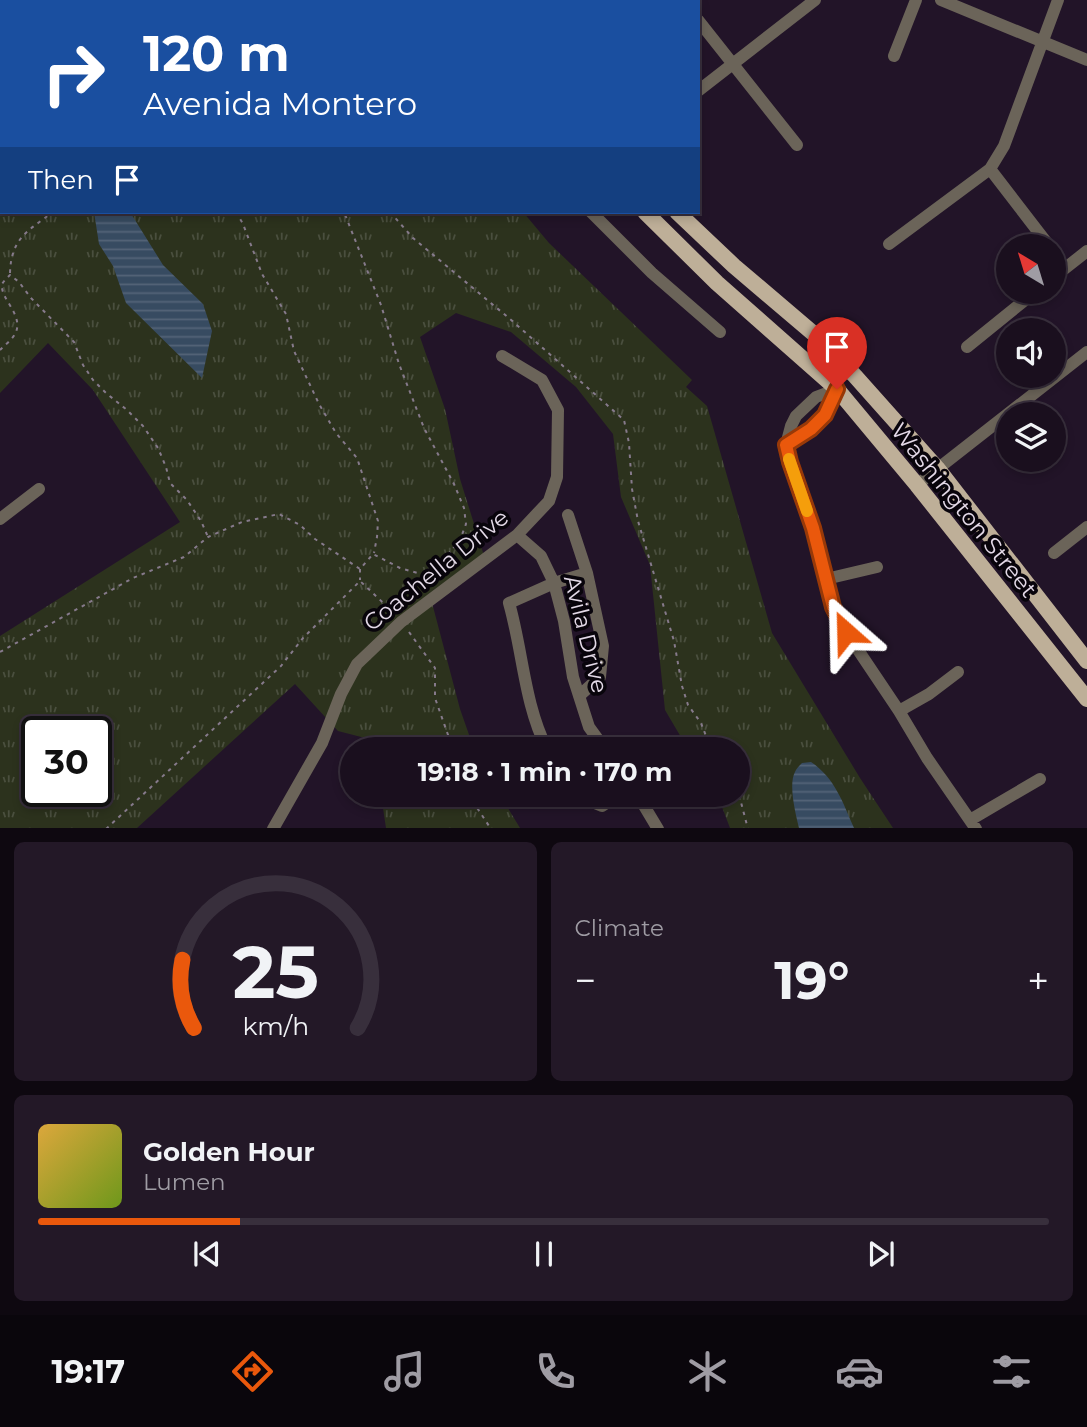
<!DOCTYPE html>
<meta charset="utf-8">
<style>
body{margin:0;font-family:Montserrat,sans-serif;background:#231827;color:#f1f3f6;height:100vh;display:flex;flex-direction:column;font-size:26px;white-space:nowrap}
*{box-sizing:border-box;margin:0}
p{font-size:23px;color:#9f9ca4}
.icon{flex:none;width:38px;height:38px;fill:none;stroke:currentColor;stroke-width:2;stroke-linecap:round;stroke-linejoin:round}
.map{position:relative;height:828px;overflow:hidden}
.panel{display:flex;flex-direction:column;gap:14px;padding:14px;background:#0e0810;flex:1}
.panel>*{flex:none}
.hud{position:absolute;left:0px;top:0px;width:700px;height:214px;box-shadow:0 4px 10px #0003,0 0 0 2px #382f3c;background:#1a4fa0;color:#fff;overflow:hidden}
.needle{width:46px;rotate:322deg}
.buttons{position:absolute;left:996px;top:234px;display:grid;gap:14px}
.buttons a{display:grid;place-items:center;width:70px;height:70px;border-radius:50%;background:#1a0f1e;box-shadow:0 4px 10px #0003,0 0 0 2px #382f3c;font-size:35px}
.speed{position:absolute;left:21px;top:716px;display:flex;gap:14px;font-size:35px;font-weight:700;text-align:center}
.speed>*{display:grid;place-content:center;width:91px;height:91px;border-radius:50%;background:#1a0f1e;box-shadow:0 4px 10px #0003,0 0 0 2px #382f3c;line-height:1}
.speed .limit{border:4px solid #111;border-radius:10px;background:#fff;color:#111}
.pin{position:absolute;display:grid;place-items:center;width:60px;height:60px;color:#fff;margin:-72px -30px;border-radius:50% 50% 50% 0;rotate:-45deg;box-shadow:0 0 7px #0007}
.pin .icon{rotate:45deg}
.me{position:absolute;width:77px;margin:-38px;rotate:335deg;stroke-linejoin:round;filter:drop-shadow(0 0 5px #0008)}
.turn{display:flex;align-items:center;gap:24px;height:147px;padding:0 28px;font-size:32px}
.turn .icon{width:91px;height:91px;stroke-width:2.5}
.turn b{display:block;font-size:49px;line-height:60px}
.then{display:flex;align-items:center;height:66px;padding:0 28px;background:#0003;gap:14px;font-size:26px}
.big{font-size:52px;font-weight:700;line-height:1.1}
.panel .card{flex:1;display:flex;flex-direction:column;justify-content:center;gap:10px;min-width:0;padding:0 24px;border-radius:10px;background:#231827}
.panel .dial{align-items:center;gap:0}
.dial svg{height:182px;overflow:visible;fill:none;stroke:#382f3c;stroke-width:7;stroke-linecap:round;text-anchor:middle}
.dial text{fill:#f1f3f6;stroke:none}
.song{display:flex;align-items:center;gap:21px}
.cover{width:84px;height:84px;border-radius:10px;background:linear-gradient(135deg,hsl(40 70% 55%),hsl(80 70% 35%))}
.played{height:7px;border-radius:4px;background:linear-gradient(90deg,#ea580c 20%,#382f3c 20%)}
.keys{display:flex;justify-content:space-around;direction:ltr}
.heat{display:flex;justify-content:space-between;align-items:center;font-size:38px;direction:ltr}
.panel .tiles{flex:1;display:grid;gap:14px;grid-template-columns:1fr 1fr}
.card:last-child{grid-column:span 2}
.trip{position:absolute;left:340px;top:737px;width:410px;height:70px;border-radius:35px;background:#1a0f1e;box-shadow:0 4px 10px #0003,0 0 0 2px #382f3c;font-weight:700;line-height:70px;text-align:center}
.tab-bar{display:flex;height:112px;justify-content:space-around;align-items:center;background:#0a060c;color:#9f9ca4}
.tab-bar .icon{width:49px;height:49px}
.tab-bar .active{color:#ea580c}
.tab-bar b{font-size:32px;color:#f1f3f6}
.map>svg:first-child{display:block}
</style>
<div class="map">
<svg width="1087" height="829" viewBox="0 0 1087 829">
<defs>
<pattern id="grass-tufts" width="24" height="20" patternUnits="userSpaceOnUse" patternTransform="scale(1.75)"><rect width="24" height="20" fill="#2c321d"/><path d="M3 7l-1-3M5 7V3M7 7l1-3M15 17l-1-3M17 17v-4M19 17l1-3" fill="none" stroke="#4a4f3e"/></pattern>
<pattern id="water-rules" width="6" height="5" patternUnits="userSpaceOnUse" patternTransform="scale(1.75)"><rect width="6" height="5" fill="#374b61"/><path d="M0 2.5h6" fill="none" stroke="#546478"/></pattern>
</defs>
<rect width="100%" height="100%" fill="#221428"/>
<path fill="url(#grass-tufts)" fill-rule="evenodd" d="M 0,0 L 370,0 L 371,2 L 2,2 L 2,212 L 523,212 L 549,243 L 692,380 L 686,387 L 707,406 L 772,633 L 860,778 L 893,828 L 730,828 L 722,807 L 715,795 L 737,794 L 737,749 L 688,749 L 665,710 L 650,565 L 621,497 L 613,434 L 576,387 L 511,332 L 456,313 L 420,337 L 445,409 L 460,479 L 485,559 L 431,599 L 460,709 L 474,749 L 374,749 L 373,740 L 338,731 L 295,684 L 137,828 L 0,828 L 0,636 L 180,522 L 93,390 L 48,343 L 0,393 ZM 37,732 L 96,732 L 96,791 L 37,791 Z
M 381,795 L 500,795 L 520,828 L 386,828 Z"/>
<path fill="url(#water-rules)" d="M 94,212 L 130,212 L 163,265 L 203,304 L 212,331 L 202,378 L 126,303 L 113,266 L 99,244 Z
M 811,762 C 835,778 843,803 854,828 L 799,828 C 796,815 788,785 795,772 C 796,769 799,766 802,763 Z"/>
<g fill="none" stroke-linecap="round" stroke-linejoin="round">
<path stroke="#867a8b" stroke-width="2" stroke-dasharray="3.5 5" stroke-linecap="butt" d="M 131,0 L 132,2
M 240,0 L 241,2
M 272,0 L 273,2
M 42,2 L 44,0
M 0,139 L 2,136
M 236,212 L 243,224 L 262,274 L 286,314 L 294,351 L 319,404 L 336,433 L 357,458 L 378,521 L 377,537 L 374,553
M 390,212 L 413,238 L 510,319 L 624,420 L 629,443 L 632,489 L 638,521 L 674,641 L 682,686 L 688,705 L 701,723 L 711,749
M 10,273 C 11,238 28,231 53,212
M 0,350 C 5,345 13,339 16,332 C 23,314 0,299 2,284 C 4,281 7,278 10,275 L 19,282 L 31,298 L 74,342 L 83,365 L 93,380 L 106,393 L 127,410 L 143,426 L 158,448 L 166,467 L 170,483 L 187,500 L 201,521 L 208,537
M 360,569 L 360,580
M 409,632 L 435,668 L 435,698 L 453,749
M 0,652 L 133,578 L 184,557 L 208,537 L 242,522 L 279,514 L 300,525 L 315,539 L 360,569 L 373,554 L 400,568 L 421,574 L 436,569 L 460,540 L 466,524 L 464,508 L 454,484 L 424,428 L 399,364 L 381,305 L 344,212
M 737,787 L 748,829
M 468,794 L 491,829
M 106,829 L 281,666 L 303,638 L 360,581 L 395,614"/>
<path stroke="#6b6459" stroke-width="12" d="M 431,0 L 432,2
M 683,0 L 684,2
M 941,0 L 1087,60
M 698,20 L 797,145
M 894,56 L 916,0
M 698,91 L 815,0
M 990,169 L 1050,247
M 591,212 L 652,273 L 720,332
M 889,244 L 990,169 L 1004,146 L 1058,0
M 1054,277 L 1087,251
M 967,347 L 1035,292
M 837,389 L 816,397 L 796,416 L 791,426 L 786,445 L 790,462 L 812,528 L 833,607 L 846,632 L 899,711 L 927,758 L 976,829
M 786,445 L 811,429 L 825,415 L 837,389
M 917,485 L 1087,352
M 568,515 L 587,573
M 0,519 L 39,489
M 517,535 L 541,556 L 554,583 L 564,621 L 573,677 L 589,727 L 605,749
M 1054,553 L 1087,527
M 826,579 L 877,567
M 899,711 L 929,694 L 958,672
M 547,749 C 524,703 523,652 509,603 L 554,583 L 587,573 L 603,646 L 600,677 L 579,696
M 581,794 L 585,799 L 602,806 L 620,794
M 637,794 L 658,829
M 970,820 L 1040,779
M 273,829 L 322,743 L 341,694 L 357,664 L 401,622 L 517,535 L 549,501 L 557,477 L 558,410 L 542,380 L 502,356"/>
<path stroke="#beaf98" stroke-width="16" d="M 482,0 L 483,2
M 513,0 L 514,2
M 645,212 L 717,283 L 837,389 L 917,485 L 1087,699
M 677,212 L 734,266 L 814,334 L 855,376 L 937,468 L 1087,661"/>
</g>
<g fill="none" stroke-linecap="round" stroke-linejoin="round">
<g stroke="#983908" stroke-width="18">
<path id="route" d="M 837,389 L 825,415 L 811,429 L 786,445 L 790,462 L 813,528 L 833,607 L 846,632"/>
</g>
<use href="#route" stroke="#ea580c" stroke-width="12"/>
<path stroke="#f59e0b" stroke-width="12" d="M 789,459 L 807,511"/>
</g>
<g text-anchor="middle" stroke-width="7" stroke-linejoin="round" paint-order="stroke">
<g font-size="23" fill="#e3d9e7" stroke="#08040b">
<text transform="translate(964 510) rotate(51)" y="8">Washington Street</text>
<text transform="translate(436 570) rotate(-39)" y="8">Coachella Drive</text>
<text transform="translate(586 634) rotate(76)" y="8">Avila Drive</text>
</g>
</g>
</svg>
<div class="buttons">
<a><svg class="needle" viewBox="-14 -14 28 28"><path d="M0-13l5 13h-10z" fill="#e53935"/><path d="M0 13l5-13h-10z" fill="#9f9ca4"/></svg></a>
<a><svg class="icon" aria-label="sound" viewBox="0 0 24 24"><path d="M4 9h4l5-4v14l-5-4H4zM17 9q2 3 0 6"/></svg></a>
<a><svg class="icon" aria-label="layers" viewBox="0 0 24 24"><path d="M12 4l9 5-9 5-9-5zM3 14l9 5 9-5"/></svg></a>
</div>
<div class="speed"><div class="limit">30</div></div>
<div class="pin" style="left:837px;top:389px;background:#d93025"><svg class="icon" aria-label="arrive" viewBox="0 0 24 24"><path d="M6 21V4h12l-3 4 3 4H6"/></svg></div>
<svg class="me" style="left:846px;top:632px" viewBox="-20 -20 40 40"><path d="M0-17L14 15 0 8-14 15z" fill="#ea580c" stroke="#fff" stroke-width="4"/></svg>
<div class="trip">19:18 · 1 min · 170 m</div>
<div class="hud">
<div class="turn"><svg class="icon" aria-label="right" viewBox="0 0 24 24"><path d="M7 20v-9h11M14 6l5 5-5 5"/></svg><div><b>120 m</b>Avenida Montero</div></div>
<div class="then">Then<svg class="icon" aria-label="arrive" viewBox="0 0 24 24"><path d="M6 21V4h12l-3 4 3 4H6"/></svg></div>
</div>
</div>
<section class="panel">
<div class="tiles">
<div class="card dial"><svg viewBox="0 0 100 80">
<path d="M14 69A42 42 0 1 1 86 69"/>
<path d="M14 69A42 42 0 0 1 9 39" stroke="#ea580c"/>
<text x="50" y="56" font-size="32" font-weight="700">25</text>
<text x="50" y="72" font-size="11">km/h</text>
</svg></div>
<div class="card"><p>Climate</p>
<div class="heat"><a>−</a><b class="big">19°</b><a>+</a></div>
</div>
<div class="card">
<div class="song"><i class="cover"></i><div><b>Golden Hour</b><p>Lumen</p></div></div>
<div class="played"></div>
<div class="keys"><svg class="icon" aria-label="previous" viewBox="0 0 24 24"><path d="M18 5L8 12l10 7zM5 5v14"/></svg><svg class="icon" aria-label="pause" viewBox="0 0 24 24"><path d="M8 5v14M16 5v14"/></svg><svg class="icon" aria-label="next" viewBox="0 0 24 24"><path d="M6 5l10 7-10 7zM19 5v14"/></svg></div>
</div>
</div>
</section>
<nav class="tab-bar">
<b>19:17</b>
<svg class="icon active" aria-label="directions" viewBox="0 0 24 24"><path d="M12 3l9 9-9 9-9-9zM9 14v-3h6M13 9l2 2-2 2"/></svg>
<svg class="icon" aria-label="music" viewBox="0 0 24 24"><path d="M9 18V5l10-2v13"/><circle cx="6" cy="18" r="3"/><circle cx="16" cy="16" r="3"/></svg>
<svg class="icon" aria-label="phone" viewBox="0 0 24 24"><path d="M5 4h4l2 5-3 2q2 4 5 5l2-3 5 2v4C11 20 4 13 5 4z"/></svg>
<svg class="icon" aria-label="climate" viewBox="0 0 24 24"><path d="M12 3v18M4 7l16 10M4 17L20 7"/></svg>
<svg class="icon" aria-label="car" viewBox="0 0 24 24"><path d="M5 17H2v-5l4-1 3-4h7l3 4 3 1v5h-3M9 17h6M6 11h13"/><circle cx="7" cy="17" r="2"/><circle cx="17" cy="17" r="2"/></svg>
<svg class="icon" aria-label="filters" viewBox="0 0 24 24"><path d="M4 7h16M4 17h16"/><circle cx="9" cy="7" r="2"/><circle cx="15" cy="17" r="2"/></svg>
</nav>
